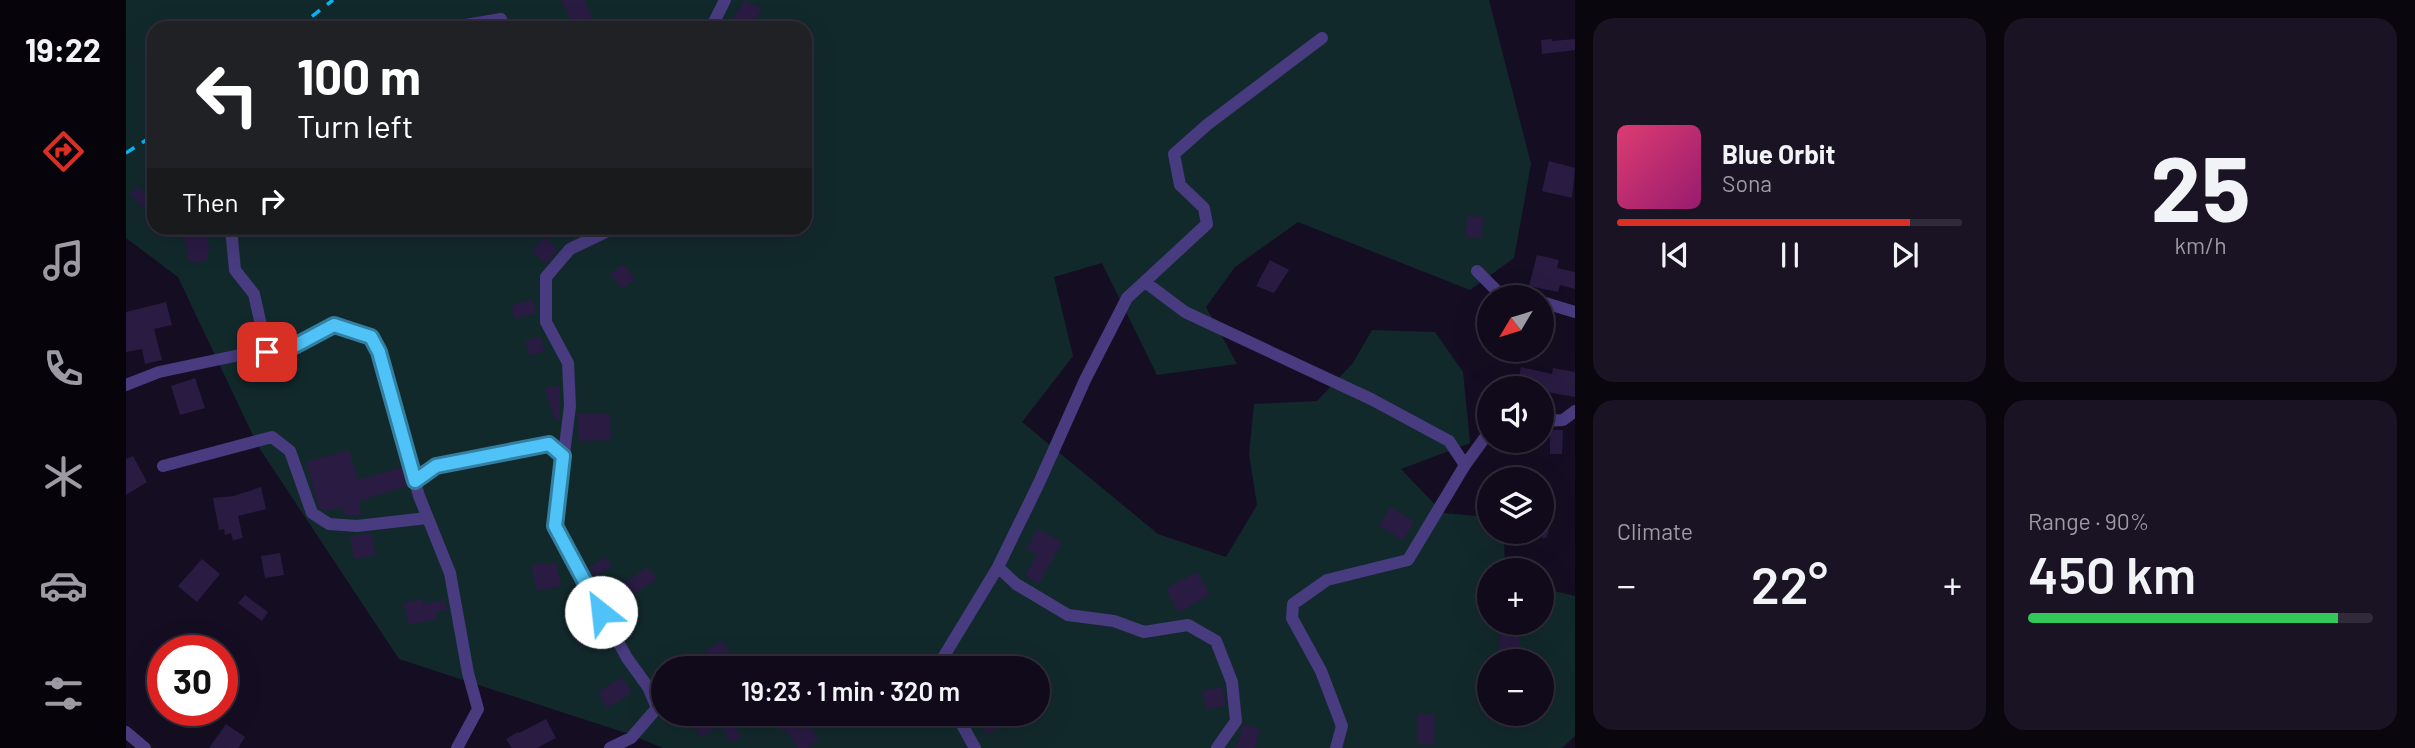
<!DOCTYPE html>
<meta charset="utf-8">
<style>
body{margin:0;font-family:Barlow,sans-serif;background:#191323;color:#f1f3f6;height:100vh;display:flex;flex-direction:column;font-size:26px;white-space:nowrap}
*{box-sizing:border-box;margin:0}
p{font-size:23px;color:#9c9aa2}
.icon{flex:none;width:38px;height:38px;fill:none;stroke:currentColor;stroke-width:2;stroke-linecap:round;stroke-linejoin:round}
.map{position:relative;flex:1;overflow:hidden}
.sheet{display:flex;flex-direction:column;gap:18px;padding:18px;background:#09060e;width:840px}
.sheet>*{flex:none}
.top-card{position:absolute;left:21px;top:21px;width:665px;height:214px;border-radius:21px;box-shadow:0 7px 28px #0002,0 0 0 2px #302b39;background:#202124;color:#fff;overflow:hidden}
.needle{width:46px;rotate:232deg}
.buttons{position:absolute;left:1351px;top:285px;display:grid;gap:14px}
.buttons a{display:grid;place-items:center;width:77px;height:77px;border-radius:50%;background:#100a1a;box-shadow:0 7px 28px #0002,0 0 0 2px #302b39;font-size:35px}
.speed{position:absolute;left:21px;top:635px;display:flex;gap:14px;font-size:35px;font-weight:700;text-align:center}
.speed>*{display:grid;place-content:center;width:91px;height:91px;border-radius:50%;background:#100a1a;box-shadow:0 7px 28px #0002,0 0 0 2px #302b39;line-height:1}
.speed .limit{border:10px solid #d22;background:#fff;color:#111}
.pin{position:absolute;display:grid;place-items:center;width:60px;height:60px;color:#fff;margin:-30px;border-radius:14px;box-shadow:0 4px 10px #0006}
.me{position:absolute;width:77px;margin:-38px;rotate:331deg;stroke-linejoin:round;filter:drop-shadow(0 0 5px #0008)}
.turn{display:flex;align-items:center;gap:24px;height:147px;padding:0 35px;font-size:32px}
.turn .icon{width:91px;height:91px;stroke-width:2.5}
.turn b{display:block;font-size:49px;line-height:60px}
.then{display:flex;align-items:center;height:66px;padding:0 35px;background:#0003;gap:14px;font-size:26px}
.big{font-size:52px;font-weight:600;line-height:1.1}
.sheet .widget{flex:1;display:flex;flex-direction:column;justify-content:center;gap:10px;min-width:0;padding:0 24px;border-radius:21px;background:#191323}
.sheet .dial{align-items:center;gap:0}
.dial b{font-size:91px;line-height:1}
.song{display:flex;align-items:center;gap:21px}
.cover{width:84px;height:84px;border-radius:10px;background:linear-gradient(135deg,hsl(340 70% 55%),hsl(320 70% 35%))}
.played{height:7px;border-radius:4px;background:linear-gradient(90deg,#d93025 85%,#302b39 85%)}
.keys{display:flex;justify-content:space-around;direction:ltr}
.heat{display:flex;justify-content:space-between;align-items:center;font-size:38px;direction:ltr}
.charge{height:10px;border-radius:5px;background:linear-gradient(90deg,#34c759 90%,#302b39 0)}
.sheet .tiles{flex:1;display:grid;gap:18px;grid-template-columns:repeat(2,1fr)}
.trip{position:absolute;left:525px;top:656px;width:399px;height:70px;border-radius:35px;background:#100a1a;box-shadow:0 7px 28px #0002,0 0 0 2px #302b39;font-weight:600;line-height:70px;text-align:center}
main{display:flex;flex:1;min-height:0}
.menu{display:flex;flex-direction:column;width:126px;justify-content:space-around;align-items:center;background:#06040a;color:#9c9aa2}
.menu .icon{width:49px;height:49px}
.menu .selected{color:#d93025}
.menu b{font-size:32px;color:#f1f3f6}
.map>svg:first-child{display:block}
</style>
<main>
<nav class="menu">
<b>19:22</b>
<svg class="icon selected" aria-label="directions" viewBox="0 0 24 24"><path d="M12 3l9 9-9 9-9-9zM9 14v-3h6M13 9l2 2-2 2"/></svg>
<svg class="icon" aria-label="music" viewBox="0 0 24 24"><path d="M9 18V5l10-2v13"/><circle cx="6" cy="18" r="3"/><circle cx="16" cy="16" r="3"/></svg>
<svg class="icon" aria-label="phone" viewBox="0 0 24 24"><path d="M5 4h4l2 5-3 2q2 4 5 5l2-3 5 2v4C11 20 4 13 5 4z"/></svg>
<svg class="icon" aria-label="climate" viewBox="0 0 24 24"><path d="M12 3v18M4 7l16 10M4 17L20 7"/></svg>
<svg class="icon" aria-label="car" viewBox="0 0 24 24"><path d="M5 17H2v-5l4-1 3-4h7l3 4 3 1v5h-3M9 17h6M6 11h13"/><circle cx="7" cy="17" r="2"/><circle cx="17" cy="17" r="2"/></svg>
<svg class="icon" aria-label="filters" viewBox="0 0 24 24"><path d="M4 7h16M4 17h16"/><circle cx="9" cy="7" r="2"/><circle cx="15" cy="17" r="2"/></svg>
</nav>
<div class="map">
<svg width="1449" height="748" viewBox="0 0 1449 748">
<rect width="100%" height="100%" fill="#150e22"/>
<path fill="#12292c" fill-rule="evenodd" d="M 0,0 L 1363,0 L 1405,164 L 1388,258 L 1344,290 L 1172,222 L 1109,267 L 1080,307 L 1111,364 L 1031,375 L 976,263 L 928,277 L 947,356 L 896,422 L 1032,534 L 1100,557 L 1131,505 L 1123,454 L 1128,404 L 1191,401 L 1227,363 L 1246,330 L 1309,332 L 1337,372 L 1344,443 L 1275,469 L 1317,513 L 1363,517 L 1363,532 L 1378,532 L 1379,570 L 1363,570 L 1363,623 L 1416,623 L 1416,588 L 1449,596 L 1449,736 L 1436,748 L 537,748 L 500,733 L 273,659 L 132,446 L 52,277 L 0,238 ZM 28,28 L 679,28 L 679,228 L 28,228 ZM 1363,662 L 1416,662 L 1416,714 L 1363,714 ZM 537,668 L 912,668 L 912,714 L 537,714 Z"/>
<path fill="#291b42" d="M 435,0 L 458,0 L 466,17 L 448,26 Z
M 618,0 L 636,9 L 624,28 L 611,28 L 604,24 Z
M 1426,39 L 1426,41 L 1449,39 L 1449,50 L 1416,54 L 1415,40 Z
M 1423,161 L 1449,168 L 1446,198 L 1416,191 Z
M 13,186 L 24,201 L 16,208 L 4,194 Z
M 1341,216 L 1357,217 L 1356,238 L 1340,237 Z
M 56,228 L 79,228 L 84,251 L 81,252 L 83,259 L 69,264 L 68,261 L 63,262 Z
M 419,237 L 432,250 L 420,264 L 406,250 Z
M 1411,255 L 1433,260 L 1431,268 L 1449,272 L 1449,289 L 1434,285 L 1432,292 L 1403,286 Z
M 1144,260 L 1163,270 L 1148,293 L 1130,286 Z
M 497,264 L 509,279 L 496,289 L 484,274 Z
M 406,299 L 410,313 L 389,319 L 385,306 Z
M 40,302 L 46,325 L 28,329 L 36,360 L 19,364 L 16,349 L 0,352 L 0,312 Z
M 414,337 L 419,351 L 404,356 L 399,341 Z
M 1395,367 L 1426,374 L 1427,368 L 1449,372 L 1449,397 L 1416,391 L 1416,388 L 1391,388 Z
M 69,378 L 79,408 L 54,415 L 45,386 Z
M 434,385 L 434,419 L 429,420 L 419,389 Z
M 484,413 L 485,440 L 453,441 L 452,414 Z
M 1424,430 L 1437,430 L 1436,454 L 1424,454 Z
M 223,450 L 232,480 L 276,467 L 281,486 L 233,501 L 235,515 L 219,516 L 217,508 L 199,511 L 193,507 L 180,462 Z
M 7,456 L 21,482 L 0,495 L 0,459 Z
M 135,487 L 140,509 L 112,516 L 117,538 L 107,540 L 105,533 L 99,535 L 98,529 L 93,530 L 87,498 L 108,496 Z
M 1416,498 L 1428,500 L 1421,538 L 1416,538 Z
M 1264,507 L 1288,521 L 1277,540 L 1253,526 Z
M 911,529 L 936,542 L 913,584 L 899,576 L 911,554 L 901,549 Z
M 246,533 L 249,555 L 228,559 L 224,536 Z
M 154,553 L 158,575 L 139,578 L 135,556 Z
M 480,557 L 486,566 L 469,577 L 463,568 Z
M 76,559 L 94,574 L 71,602 L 52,586 Z
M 418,562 L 419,565 L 430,562 L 435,586 L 411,591 L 405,565 Z
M 522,567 L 531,579 L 489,606 L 481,594 Z
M 1072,572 L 1084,595 L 1052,612 L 1040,588 Z
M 119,595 L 142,612 L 136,621 L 112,603 Z
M 296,599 L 297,604 L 318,600 L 321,610 L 310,612 L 312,618 L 283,625 L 277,603 Z
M 462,608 L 476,638 L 454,647 L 441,617 Z
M 1374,623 L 1393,623 L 1393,662 L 1373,662 Z
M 596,641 L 609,661 L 596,668 L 590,668 L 579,651 Z
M 853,654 L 865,668 L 834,668 Z
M 496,677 L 506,693 L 481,708 L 472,692 Z
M 1096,686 L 1100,705 L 1081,710 L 1076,692 Z
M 573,714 L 609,714 L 615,723 L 609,727 L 615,737 L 605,743 L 594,724 L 576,738 L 563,722 Z
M 647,714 L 672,714 L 679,729 L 684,726 L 693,740 L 681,748 L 672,748 L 660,730 L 656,732 Z
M 859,714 L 866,714 L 871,729 L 859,735 L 853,716 Z
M 1292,714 L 1309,715 L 1308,745 L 1291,744 Z
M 420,719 L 430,738 L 411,748 L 386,748 L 380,739 L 392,732 L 393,733 Z
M 100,724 L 119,737 L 112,748 L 83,748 Z
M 1118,724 L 1134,729 L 1129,748 L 1110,748 Z"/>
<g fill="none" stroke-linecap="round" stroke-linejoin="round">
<path stroke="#483b7f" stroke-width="12" d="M 322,28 L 375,19
M 585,28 L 599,0
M 105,228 L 109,270 L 128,294 L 141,352
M 1351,271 L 1373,293 L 1395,298
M 1019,282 L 1059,312 L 1245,399 L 1323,441 L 1339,465
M 1416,302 L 1449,312
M 0,385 L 33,372 L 123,353 L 159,351 L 208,325 L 245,337 L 253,352 L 293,496 L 324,573 L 342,673 L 352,709 L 331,748
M 1416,421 L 1437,420 L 1449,411
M 37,466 L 146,437 L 164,451 L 186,513 L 203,524 L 231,526 L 301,518
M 289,481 L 310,466 L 423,444 L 437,456
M 872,567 L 890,584 L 942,615 L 988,621 L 1018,632 L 1062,625 L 1090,641 L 1106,682 L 1110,721 L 1091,748
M 814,668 L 818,656 L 872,567 L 913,483 L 959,380 L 1001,298 L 1081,224 L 1078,208 L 1054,185 L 1048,154 L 1082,124 L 1196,38
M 830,714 L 849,748
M 0,732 L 19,748
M 484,748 L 505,738 L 531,708 L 522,687 L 501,658 L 429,526 L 444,406 L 442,363 L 420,322 L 420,277 L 444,249 L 488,228
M 1210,748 L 1216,726 L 1195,671 L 1166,618 L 1167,604 L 1201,580 L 1282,560 L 1339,465 L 1363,432"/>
<path stroke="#08b7f2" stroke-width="3.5" stroke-dasharray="10 9" stroke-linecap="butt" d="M 171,28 L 207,0
M 0,153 L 28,135"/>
</g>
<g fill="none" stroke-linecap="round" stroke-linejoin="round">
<g stroke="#337fa1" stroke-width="18">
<path id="route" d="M 141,352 L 159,351 L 208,325 L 245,337 L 253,352 L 289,481 L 310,466 L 423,444 L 437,456 L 429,526 L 475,612"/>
</g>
<use href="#route" stroke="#4fc3f7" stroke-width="12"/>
</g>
</svg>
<div class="buttons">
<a><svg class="needle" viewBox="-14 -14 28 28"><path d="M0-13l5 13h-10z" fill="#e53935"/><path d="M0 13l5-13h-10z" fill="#9c9aa2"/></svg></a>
<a><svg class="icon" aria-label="sound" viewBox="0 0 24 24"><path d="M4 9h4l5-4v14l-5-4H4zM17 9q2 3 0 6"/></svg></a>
<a><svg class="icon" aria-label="layers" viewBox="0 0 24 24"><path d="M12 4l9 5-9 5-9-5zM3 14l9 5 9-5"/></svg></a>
<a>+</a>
<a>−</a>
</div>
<div class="speed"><div class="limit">30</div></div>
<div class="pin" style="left:141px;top:352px;background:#d93025"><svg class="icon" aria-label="arrive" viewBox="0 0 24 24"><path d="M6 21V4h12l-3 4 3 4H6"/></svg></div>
<svg class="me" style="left:475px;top:612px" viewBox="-20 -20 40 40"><circle r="19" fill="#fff"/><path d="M0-13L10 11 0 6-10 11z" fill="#4fc3f7"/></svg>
<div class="trip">19:23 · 1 min · 320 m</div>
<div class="top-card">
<div class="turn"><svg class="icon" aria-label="left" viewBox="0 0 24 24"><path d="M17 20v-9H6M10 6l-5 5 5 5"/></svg><div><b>100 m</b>Turn left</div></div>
<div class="then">Then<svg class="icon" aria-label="right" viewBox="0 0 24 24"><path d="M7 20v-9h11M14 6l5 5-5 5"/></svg></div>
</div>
</div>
<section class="sheet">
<div class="tiles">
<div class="widget">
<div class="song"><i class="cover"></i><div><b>Blue Orbit</b><p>Sona</p></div></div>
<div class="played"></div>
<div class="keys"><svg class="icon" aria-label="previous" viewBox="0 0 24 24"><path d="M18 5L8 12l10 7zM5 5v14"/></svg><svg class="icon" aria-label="pause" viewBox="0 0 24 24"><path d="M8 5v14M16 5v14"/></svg><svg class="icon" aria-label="next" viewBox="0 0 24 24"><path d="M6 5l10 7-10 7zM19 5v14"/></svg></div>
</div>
<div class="widget dial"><b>25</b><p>km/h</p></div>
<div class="widget"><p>Climate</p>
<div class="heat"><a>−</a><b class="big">22°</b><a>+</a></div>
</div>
<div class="widget"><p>Range · 90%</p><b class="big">450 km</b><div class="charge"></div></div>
</div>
</section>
</main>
